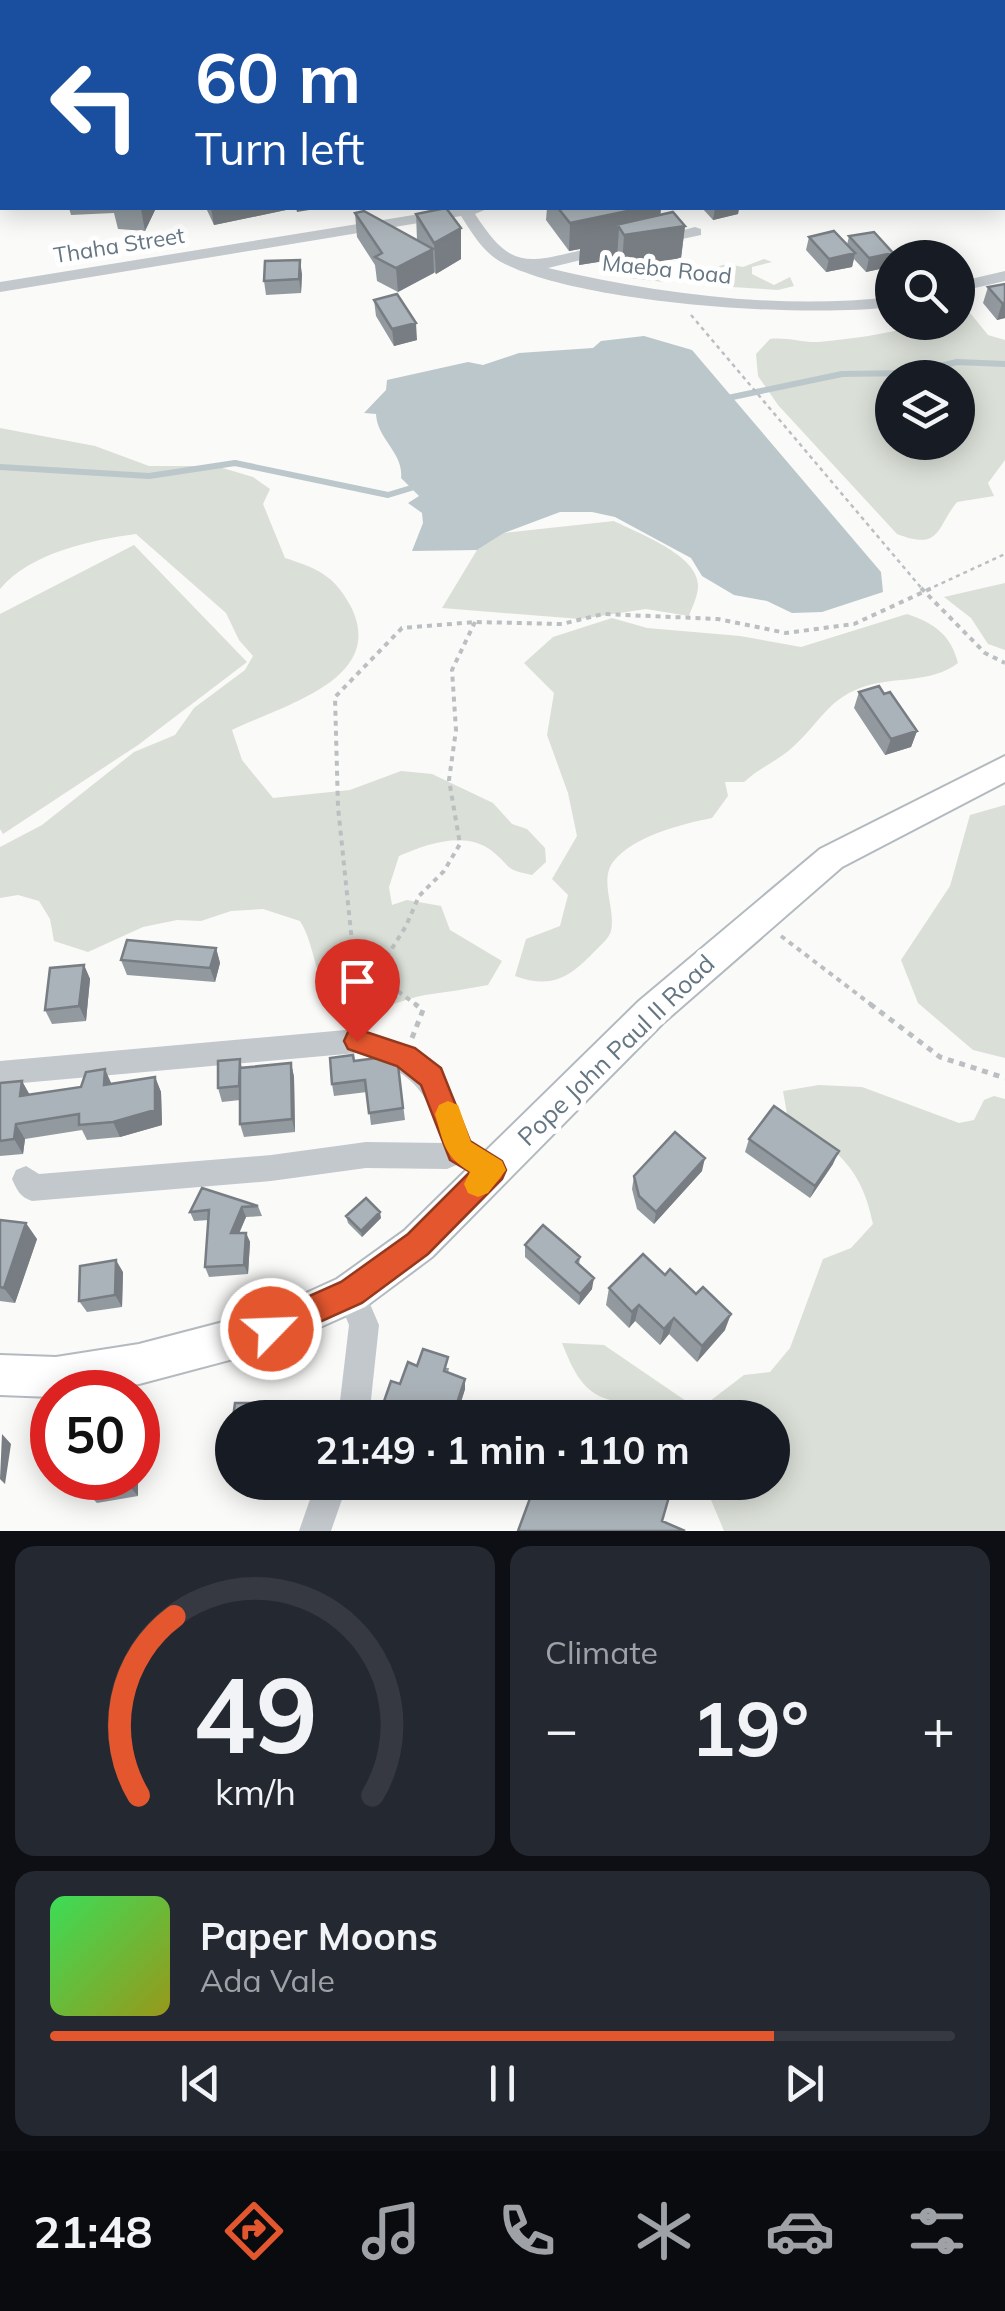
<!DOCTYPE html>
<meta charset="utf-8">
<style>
body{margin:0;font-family:Mulish,sans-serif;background:#242831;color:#f1f3f6;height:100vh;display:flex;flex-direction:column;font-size:38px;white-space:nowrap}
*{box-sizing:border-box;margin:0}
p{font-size:32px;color:#9ea1a6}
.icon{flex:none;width:55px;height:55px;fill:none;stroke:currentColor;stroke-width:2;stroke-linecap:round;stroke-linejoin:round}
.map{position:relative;height:1531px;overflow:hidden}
.sheet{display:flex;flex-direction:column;gap:15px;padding:15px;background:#0d0f14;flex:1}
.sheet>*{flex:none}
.top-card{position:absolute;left:0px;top:0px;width:1005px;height:210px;box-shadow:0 5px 25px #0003;background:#1a4fa0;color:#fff;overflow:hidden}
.controls{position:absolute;left:875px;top:240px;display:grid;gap:20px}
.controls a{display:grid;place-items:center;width:100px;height:100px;border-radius:50%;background:#171b24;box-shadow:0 5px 25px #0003;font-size:50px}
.speed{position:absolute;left:30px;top:1370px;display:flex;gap:20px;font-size:50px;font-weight:700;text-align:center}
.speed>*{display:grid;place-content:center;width:130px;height:130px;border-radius:50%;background:#171b24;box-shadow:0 5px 25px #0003;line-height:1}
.speed .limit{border:15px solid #d22;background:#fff;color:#111}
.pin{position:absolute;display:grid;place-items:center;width:85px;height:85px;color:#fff;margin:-102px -42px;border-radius:50% 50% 50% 0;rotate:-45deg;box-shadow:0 0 10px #0007}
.pin .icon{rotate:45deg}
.me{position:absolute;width:110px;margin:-55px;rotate:66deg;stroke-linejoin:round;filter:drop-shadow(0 0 8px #0008)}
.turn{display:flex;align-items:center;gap:35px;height:210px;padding:0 30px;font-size:45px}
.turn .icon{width:130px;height:130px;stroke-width:2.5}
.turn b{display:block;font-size:70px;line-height:85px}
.big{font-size:75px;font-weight:700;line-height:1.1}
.sheet .tile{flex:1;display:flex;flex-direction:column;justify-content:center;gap:15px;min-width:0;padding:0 35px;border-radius:20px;background:#242831}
.sheet .dial{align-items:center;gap:0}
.dial svg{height:260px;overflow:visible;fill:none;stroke:#363941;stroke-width:7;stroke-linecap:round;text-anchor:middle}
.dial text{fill:#f1f3f6;stroke:none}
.song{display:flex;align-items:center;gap:30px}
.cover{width:120px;height:120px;border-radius:15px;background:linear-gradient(135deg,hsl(130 70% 55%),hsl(60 70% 35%))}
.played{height:10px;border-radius:5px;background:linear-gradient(90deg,#e4572e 80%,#363941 80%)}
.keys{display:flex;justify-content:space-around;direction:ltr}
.heat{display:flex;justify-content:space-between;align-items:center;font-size:55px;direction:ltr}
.sheet .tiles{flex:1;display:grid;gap:15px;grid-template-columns:1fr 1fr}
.tile:last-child{grid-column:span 2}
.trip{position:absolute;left:215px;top:1400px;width:575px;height:100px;border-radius:50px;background:#171b24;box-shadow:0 5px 25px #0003;font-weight:700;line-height:100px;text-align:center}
.menu{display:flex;height:160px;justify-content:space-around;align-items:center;background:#090b0e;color:#9ea1a6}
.menu .icon{width:70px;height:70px}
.menu .on{color:#e4572e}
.menu b{font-size:45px;color:#f1f3f6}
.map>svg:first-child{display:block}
</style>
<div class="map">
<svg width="1005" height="1531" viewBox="0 0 1005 1531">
<rect width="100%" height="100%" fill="#fafaf8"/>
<path fill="#dadfd7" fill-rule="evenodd" d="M 764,259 L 772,262 L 752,267 L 752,274 L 774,285 L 790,277 L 794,286 L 778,290 L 716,286 L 719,278 L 706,272 L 664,282 L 629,278 L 696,272 L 727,264 L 743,267 Z
M 958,298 L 988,335 L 1005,340 L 1005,460 L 988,483 L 994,496 L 957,502 C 936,528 941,551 897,534 L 778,405 L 758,376 L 756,354 L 770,339 C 787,337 803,343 819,342 C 851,339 886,334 915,326 L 915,323 L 958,322 ZM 892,378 L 958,378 L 958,442 L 892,442 Z
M 0,428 L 95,446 L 149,466 L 216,466 L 253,477 L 270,489 L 263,504 L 285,558 C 316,568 334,575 350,605 C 389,679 283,705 232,730 L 242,760 L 273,798 L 350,790 L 401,771 L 432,774 L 493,803 L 512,824 L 527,829 L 545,848 L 546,862 L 532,875 C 503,869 513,868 492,851 C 466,830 426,844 399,856 L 389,887 L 392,905 L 407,900 L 441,906 L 450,930 L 502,961 L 488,985 C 467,989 446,992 425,995 C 391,1001 358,1027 329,994 C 314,976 315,945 300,921 L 263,909 L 231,911 L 201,921 L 177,920 L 143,927 L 88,952 L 54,941 L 50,919 L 39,901 L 18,895 L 0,898 L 0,847 L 42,825 L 134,752 L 175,735 L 194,708 L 245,670 L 253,656 L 239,640 L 226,613 L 136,534 C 91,540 30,553 0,589 Z
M 614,521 C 637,533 699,555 698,586 C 698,596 692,607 689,616 L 646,609 L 580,619 L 442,608 L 477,550 L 504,533 Z
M 134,545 L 247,662 L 138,745 L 3,834 L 0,829 L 0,614 Z
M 1005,583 L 1005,650 L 988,644 L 971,618 L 944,597 Z
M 907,614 C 934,623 951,635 958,663 C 932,684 891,676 860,688 C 828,700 818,724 795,745 C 780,760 760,767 744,782 L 725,782 L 728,796 L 712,818 C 682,824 633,836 613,862 C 599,881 616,909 611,931 C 609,938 602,944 597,949 C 571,976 553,990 515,976 L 526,939 L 560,926 L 568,895 L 552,879 L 577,836 L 568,793 L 547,735 L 554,693 L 524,663 L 553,637 L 612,618 L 647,628 L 740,636 L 801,647 Z
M 1005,805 L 1005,1058 L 973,1050 L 918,1003 L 901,960 L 950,886 L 970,815 Z
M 819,1085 L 862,1087 L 959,1123 L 974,1120 L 984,1100 L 994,1096 L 1005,1099 L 1005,1531 L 724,1531 L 704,1483 L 772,1482 L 772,1418 L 647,1417 C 629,1403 624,1405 604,1398 C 580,1389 571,1365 562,1343 L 604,1345 L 689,1403 L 710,1401 L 744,1375 L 770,1372 L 790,1348 L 823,1259 L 851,1248 L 873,1224 C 861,1163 833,1149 787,1114 L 783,1091 Z"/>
<path fill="#bbc7cb" d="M 644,336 L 692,350 L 881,572 L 883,592 L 822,612 L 792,613 L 767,601 L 734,595 L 702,576 L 691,558 L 615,517 L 592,512 L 560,512 L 504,533 L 477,550 L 412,551 L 423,523 L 422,513 L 408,503 L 419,496 L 401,478 C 404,453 377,439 376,414 L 364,413 L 386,390 L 387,380 L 468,362 L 483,365 L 519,353 L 593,348 L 601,341 Z"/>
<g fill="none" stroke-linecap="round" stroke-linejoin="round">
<path stroke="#bbc7cb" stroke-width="6" d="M 723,399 L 842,374 L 911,373 L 957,362 L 1005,364
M 0,467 L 149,476 L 235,463 L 388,495 L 421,485"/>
<g stroke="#b3babf" stroke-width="4">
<path id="secondary" d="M 1005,756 L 1005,782 L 842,867 L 663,1023 L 432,1257 L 365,1307 L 271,1349 L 139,1384 L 86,1392 L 52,1392 L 52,1397 L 0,1395 L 0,1355 L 56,1357 L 139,1344 L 269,1310 L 337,1279 L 404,1231 L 639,1001 L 820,849 Z"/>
</g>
<path stroke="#bbbfc2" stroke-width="2.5" stroke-dasharray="4 4" stroke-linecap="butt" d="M 691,315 L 923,590
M 927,590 L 1005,554"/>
<path stroke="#bbbfc2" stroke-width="4" stroke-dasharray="5 5" stroke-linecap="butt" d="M 921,588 L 985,653 L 1005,663
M 781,936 L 873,1006
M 376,974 L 406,926 L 419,896 L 444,871 L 460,844 L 449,780 L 456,730 L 452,670 L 475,622
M 418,1006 L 376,975 L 352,942 L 338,807 L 335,697 L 402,628 L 475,622 L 562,624 L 603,614 L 718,619 L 786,633 L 854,624 L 932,588"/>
<path stroke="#bbbfc2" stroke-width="5" stroke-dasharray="6 6" stroke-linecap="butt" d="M 870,1004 L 940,1057 L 1005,1078
M 412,1038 L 423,1010 L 415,1004"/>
<path fill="#c3c8cc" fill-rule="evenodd" d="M 335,0 L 347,0 L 348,2 L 336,2 Z
M 621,0 L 643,0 L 644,2 L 622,2 Z
M 854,0 L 877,0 L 878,2 L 855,2 Z
M 1002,37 L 1005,37 L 1005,45 L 1002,45 Z
M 1005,76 L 1005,92 L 1002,92 Z
M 0,172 L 2,172 L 2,180 L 0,180 Z
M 457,208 L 489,208 L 475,214 C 510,268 524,264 582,250 C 593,248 603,244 614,246 L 614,252 L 548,268 C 658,294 780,310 892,297 L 892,307 C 801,318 581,304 501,262 C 483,252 472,233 461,216 L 0,292 L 0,282 Z
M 695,227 L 701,229 L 701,235 L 654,245 L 646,240 Z
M 1005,271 L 1005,281 L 958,292 L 958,282 Z
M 357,1029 C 401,1044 437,1057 456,1102 C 461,1113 464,1130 470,1140 C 479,1153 499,1154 506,1170 L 502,1179 L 492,1183 L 459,1164 L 447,1169 L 366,1168 L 271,1181 L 32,1201 C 20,1197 17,1190 12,1179 L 16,1170 L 26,1166 L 39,1174 L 271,1155 L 366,1142 L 444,1143 C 427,1088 411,1072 357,1053 L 0,1085 L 0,1061 Z
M 351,1278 L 361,1283 L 379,1325 L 369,1418 L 338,1418 L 349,1325 L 336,1293 L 341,1283 Z
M 316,1482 L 348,1482 L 331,1531 L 299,1531 Z"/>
<use href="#secondary" fill="#fff" fill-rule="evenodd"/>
</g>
<path fill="#929a9f" d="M 69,208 L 156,208 L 145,231 L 118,229 L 114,213 L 71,215 Z
M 206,208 L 285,208 L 286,210 L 214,225 Z
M 547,208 L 661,208 L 660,215 L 685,226 L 681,258 L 622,267 L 617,259 L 579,265 L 580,249 L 569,251 L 546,220 Z
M 702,208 L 739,208 L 738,214 L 713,220 Z
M 355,213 L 417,240 L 416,214 L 461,259 L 436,274 L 434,272 L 398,292 L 377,281 L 375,265 L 357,237 Z
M 849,236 L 889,267 L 866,272 L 854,259 L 852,267 L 826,272 L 806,250 L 809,237 L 847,245 Z
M 302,274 L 301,293 L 266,295 L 264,281 Z
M 1005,284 L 1005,318 L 997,320 L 983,303 L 988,287 Z
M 374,300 L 417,340 L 394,346 L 376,316 Z
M 859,692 L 917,731 L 911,747 L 885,755 L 854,708 Z
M 216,948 L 220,963 L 215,982 L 127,975 L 121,960 Z
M 84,965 L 90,979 L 86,1021 L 52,1024 L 45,1010 Z
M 240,1059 L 242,1068 L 291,1063 L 294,1077 L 295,1132 L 244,1137 L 240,1124 L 240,1100 L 222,1102 L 218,1088 Z
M 354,1061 L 398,1065 L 405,1120 L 371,1125 L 367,1092 L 334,1096 L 332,1084 Z
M 155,1077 L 161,1092 L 162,1125 L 120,1137 L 87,1140 L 82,1130 L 25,1139 L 23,1154 L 0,1156 L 0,1083 L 22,1081 L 29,1095 Z
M 749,1139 L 833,1164 L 810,1198 L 745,1152 Z
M 702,1171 L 654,1224 L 637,1209 L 632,1189 L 634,1176 Z
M 258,1206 L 262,1216 L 246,1217 L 239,1233 L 246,1233 L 250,1242 L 248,1274 L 209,1277 L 205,1267 L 209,1220 L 194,1221 L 190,1212 Z
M 346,1216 L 381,1218 L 362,1237 L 348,1223 Z
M 0,1220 L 37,1239 L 15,1303 L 0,1301 Z
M 525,1245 L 580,1257 L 579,1265 L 592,1289 L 579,1305 L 525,1257 Z
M 123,1272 L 122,1307 L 87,1312 L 79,1301 Z
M 609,1288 L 725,1330 L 697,1362 L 669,1334 L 660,1345 L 635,1321 L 629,1328 L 606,1305 Z
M 417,1366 L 449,1368 L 448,1373 L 465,1379 L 465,1389 L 456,1418 L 385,1416 L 382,1407 L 400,1384 Z
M 138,1450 L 138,1496 L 97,1503 L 89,1495 L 138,1478 Z"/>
<path fill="#777d82" d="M 261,0 L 285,0 L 285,2 L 243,2 Z
M 2,40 L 2,57 L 0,57 L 0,41 Z
M 1005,144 L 1005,160 L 1002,161 L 1002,145 Z
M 2,150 L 2,168 L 0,168 L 0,151 Z
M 141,208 L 156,208 L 145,231 L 141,209 Z
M 211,208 L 285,208 L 286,210 L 214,225 Z
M 296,208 L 321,208 L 297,212 Z
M 642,208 L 661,208 L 659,230 L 685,226 L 681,258 L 622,267 L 624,235 L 619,227 L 617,259 L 579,265 L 580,249 L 569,251 L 570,223 Z
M 715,208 L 739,208 L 738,214 L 713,220 Z
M 461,228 L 461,259 L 436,274 L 434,243 Z
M 433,249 L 434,273 L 398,292 L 396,268 Z
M 855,253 L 852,267 L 826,272 L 829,259 Z
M 893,253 L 889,267 L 866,272 L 869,258 Z
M 300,260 L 302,274 L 301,293 L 299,279 Z
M 1002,303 L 1005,303 L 1005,318 L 997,320 Z
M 416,323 L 417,340 L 394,346 L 392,329 Z
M 917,731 L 911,747 L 885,755 L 891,739 Z
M 216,948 L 220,963 L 215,982 L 210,968 Z
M 84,965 L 90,979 L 86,1021 L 79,1006 Z
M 291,1063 L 294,1077 L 295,1132 L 292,1119 Z
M 105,1069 L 112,1085 L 104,1085 Z
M 155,1077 L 161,1092 L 162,1125 L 120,1137 L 113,1122 Z
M 22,1081 L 31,1097 L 20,1096 Z
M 16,1124 L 25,1139 L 23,1154 L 14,1139 Z
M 839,1151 L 833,1164 L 810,1198 L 815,1186 Z
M 705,1158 L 702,1171 L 654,1224 L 656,1212 Z
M 242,1207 L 246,1217 L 235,1243 L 231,1233 Z
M 380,1212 L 381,1218 L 362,1237 L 361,1231 Z
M 26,1223 L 37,1239 L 15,1303 L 4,1288 Z
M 246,1233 L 250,1242 L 248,1274 L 244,1265 Z
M 116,1260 L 123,1272 L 122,1307 L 115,1295 Z
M 594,1278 L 592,1289 L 579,1305 L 580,1294 Z
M 639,1305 L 635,1321 L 629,1328 L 632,1312 Z
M 731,1314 L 725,1330 L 697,1362 L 702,1346 Z
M 674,1318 L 669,1334 L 660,1345 L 664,1329 Z
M 465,1379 L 465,1389 L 456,1418 L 452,1418 Z
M 272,1403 L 276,1412 L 276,1418 L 271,1418 Z
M 2,1434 L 11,1444 L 5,1484 L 0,1479 Z
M 138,1450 L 138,1496 L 131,1488 L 131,1478 L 138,1478 Z"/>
<path fill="#aab3b9" stroke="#777d82" stroke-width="2.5" d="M 0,0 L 29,0 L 29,2 L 51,1 L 51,2 L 2,2 L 2,40 L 0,41 Z
M 119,0 L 261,0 L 243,2 L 120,2 Z
M 287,0 L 317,0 L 318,2 L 288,2 Z
M 669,0 L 837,0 L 838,2 L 657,2 Z
M 2,77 L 2,150 L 0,151 L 0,78 Z
M 1002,117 L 1005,119 L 1005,144 L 1002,145 Z
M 446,208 L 461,228 L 434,243 L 416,214 Z
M 558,208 L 642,208 L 570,223 Z
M 364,211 L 433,249 L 396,268 L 375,257 L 382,253 L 355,213 Z
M 673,212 L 685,226 L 624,235 L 619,227 L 580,233 Z
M 834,231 L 855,253 L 829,259 L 809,237 Z
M 874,232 L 893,253 L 869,258 L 849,236 Z
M 300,260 L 299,279 L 264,281 L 265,261 Z
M 1005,284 L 1005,303 L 1002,303 L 988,287 Z
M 397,294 L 416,323 L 392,329 L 374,300 Z
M 879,686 L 884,694 L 890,692 L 917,731 L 891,739 L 859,692 Z
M 127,940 L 216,948 L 210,968 L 121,960 Z
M 84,965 L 79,1006 L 45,1010 L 50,968 Z
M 353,1055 L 354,1061 L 384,1057 L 398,1065 L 403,1108 L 369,1113 L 365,1080 L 332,1084 L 330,1058 Z
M 240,1059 L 239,1086 L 218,1088 L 218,1061 Z
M 291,1063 L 292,1119 L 240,1124 L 240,1068 Z
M 105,1069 L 104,1085 L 155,1077 L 155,1110 L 113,1122 L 79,1125 L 79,1114 L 16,1124 L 14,1139 L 0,1141 L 0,1083 L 22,1081 L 20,1096 L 81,1087 L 86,1072 Z
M 774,1106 L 839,1151 L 815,1186 L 749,1139 Z
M 675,1132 L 705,1158 L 656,1212 L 639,1196 L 634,1176 Z
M 202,1188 L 258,1206 L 242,1207 L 231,1233 L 246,1233 L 244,1265 L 205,1267 L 209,1210 L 190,1212 Z
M 366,1198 L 380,1212 L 361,1231 L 346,1216 Z
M 0,1220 L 26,1223 L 4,1288 L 0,1287 Z
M 543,1225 L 580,1257 L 576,1262 L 594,1278 L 580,1294 L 525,1245 Z
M 643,1254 L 665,1275 L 670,1269 L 696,1294 L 703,1287 L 731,1314 L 702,1346 L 674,1318 L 664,1329 L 639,1305 L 632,1312 L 609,1288 Z
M 116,1260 L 115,1295 L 79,1301 L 80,1266 Z
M 423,1349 L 448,1357 L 444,1371 L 465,1379 L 452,1418 L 413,1418 L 382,1407 L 391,1381 L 400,1384 L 408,1362 L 417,1366 Z
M 235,1403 L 272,1403 L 271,1418 L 233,1418 Z
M 90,1478 L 131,1478 L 131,1488 L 89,1495 Z
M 536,1482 L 573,1484 L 573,1482 L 654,1482 L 671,1490 L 662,1521 L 685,1531 L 518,1531 Z"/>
<path fill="#e4572e" stroke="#94391e" stroke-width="2.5" d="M 357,1029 L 415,1048 L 441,1068 L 470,1141 L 502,1161 L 506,1170 L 502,1179 L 428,1254 L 362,1303 L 271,1344 L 260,1339 L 256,1329 L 260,1318 L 341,1282 L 408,1234 L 470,1172 L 450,1160 L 421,1085 L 397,1066 L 348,1049 L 344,1041 L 348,1032 Z"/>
<path fill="#f59e0b" d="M 448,1101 L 458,1105 L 471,1142 L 502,1161 L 506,1170 L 488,1193 L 478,1197 L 468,1193 L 464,1184 L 470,1172 C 443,1155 444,1143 435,1114 L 439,1105 Z"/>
<g text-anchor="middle" stroke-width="10" stroke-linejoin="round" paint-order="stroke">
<g font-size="22" fill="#657683" stroke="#fff">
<text transform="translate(119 245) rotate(-9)" y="8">Thaha Street</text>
<text transform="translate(667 269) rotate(6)" y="8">Maeba Road</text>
</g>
<g font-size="25" fill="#657683" stroke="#fff">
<text transform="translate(616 1050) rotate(-44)" y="9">Pope John Paul II Road</text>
</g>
</g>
</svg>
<div class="controls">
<a><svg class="icon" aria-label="search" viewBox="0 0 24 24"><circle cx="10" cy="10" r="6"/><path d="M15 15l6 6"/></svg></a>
<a><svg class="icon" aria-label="layers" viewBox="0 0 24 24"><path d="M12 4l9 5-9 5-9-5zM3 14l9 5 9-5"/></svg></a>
</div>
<div class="speed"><div class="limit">50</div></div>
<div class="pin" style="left:357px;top:1041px;background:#d93025"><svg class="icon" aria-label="arrive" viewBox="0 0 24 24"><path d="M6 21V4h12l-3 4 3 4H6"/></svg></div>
<svg class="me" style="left:271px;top:1329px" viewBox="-20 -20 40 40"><circle r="17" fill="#e4572e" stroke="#fff" stroke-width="3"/><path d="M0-11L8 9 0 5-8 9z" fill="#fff"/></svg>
<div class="trip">21:49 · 1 min · 110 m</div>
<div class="top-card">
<div class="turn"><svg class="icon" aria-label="left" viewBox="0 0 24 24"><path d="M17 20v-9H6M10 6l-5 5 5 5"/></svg><div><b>60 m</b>Turn left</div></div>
</div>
</div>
<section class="sheet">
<div class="tiles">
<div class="tile dial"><svg viewBox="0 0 100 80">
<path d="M14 69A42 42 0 1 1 86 69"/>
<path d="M14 69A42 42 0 0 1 25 14" stroke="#e4572e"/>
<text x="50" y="56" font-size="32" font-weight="700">49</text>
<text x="50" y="72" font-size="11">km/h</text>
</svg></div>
<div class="tile"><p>Climate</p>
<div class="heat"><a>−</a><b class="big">19°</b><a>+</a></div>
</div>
<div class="tile">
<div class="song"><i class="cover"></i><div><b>Paper Moons</b><p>Ada Vale</p></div></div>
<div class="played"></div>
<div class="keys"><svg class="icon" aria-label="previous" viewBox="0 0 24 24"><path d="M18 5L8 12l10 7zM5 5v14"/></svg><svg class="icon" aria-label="pause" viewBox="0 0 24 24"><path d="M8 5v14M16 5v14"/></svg><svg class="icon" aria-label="next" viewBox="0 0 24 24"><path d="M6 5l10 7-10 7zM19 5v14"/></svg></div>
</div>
</div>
</section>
<nav class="menu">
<b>21:48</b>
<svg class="icon on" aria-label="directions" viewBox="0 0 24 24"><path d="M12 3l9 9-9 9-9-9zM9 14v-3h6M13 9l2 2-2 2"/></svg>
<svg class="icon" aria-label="music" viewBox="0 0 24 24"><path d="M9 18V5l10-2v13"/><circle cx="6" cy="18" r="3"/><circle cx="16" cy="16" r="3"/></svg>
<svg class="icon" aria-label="phone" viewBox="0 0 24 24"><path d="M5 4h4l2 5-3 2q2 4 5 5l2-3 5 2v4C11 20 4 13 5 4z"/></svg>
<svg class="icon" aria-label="climate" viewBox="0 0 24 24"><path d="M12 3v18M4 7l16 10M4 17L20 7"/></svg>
<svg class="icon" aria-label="car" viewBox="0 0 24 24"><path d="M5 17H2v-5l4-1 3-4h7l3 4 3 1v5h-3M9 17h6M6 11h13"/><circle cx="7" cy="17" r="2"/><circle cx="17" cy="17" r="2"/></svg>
<svg class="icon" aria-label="filters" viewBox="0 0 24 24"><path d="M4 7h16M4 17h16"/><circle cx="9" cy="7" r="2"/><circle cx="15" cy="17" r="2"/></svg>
</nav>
